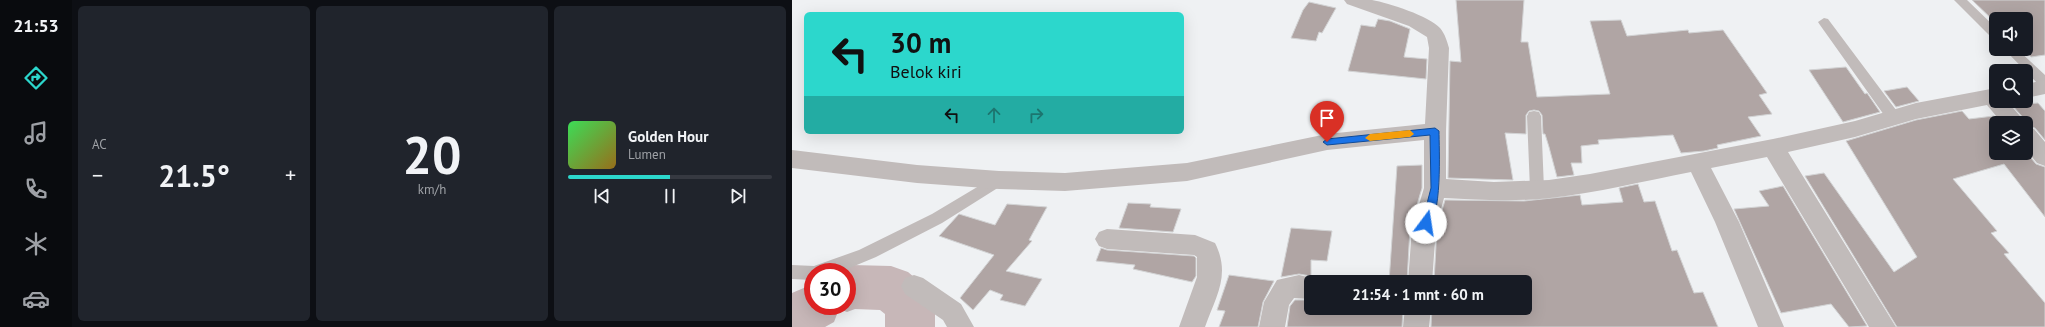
<!DOCTYPE html>
<html lang="id">
<meta charset="utf-8">
<style>
body{margin:0;font-family:"PT Sans",sans-serif;background:#20242c;color:#f1f3f6;height:100vh;display:flex;flex-direction:column;font-size:15px;white-space:nowrap}
*{box-sizing:border-box;margin:0}
p{font-size:13px;color:#9ea1a6}
.icon{flex:none;width:22px;height:22px;fill:none;stroke:currentColor;stroke-width:2;stroke-linecap:round;stroke-linejoin:round}
.map{position:relative;flex:1;overflow:hidden}
.panel{display:flex;flex-direction:column;gap:6px;padding:6px;background:#0d0f14;width:720px}
.panel>*{flex:none}
.guide{position:absolute;left:12px;top:12px;width:380px;height:122px;border-radius:6px;box-shadow:0 4px 16px #0002;background:#2cd7cc;color:#111;overflow:hidden}
.tools{position:absolute;left:1197px;top:12px;display:grid;gap:8px}
.tools a{display:grid;place-items:center;width:44px;height:44px;border-radius:6px;background:#171b24;box-shadow:0 4px 16px #0002;font-size:20px}
.speed{position:absolute;left:12px;top:263px;display:flex;gap:8px;font-size:20px;font-weight:700;text-align:center}
.speed>*{display:grid;place-content:center;width:52px;height:52px;border-radius:50%;background:#171b24;box-shadow:0 4px 16px #0002;line-height:1}
.speed .limit{border:6px solid #d22;background:#fff;color:#111}
.pin{position:absolute;display:grid;place-items:center;width:34px;height:34px;color:#fff;margin:-41px -17px;border-radius:50% 50% 50% 0;rotate:-45deg;box-shadow:0 0 4px #0007}
.pin .icon{rotate:45deg}
.me{position:absolute;width:44px;margin:-22px;rotate:14deg;stroke-linejoin:round;filter:drop-shadow(0 0 3px #0008)}
.turn{display:flex;align-items:center;gap:14px;height:84px;padding:0 20px;font-size:18px}
.turn .icon{width:52px;height:52px;stroke-width:2.5}
.turn b{display:block;font-size:28px;line-height:34px}
.lanes{display:flex;align-items:center;height:38px;padding:0 20px;background:#0003;justify-content:center;gap:20px;direction:ltr}
.lanes .off{opacity:.35}
.big{font-size:30px;font-weight:800;line-height:1.1}
.panel .card{flex:1;display:flex;flex-direction:column;justify-content:center;gap:6px;min-width:0;padding:0 14px;border-radius:6px;background:#20242c}
.panel .dial{align-items:center;gap:0}
.dial b{font-size:52px;line-height:1}
.song{display:flex;align-items:center;gap:12px}
.cover{width:48px;height:48px;border-radius:6px;background:linear-gradient(135deg,hsl(130 70% 55%),hsl(40 70% 35%))}
.played{height:4px;border-radius:2px;background:linear-gradient(90deg,#2cd7cc 50%,#363941 50%)}
.keys{display:flex;justify-content:space-around;direction:ltr}
.heat{display:flex;justify-content:space-between;align-items:center;font-size:22px;direction:ltr}
.panel .tiles{flex:1;display:grid;gap:6px;grid-template-columns:repeat(3,1fr)}
.trip{position:absolute;left:512px;top:275px;width:228px;height:40px;border-radius:6px;background:#171b24;box-shadow:0 4px 16px #0002;font-weight:800;line-height:40px;text-align:center}
main{display:flex;flex:1;min-height:0}
.tabs{display:flex;flex-direction:column;width:72px;justify-content:space-around;align-items:center;background:#090b0e;color:#9ea1a6}
.tabs .icon{width:28px;height:28px}
.tabs .current{color:#2cd7cc}
.tabs b{font-size:18px;color:#f1f3f6}
.map>svg:first-child{display:block}
</style>
<main>
<nav class="tabs">
<b>21:53</b>
<svg class="icon current" aria-label="directions" viewBox="0 0 24 24"><path d="M12 3l9 9-9 9-9-9zM9 14v-3h6M13 9l2 2-2 2"/></svg>
<svg class="icon" aria-label="music" viewBox="0 0 24 24"><path d="M9 18V5l10-2v13"/><circle cx="6" cy="18" r="3"/><circle cx="16" cy="16" r="3"/></svg>
<svg class="icon" aria-label="phone" viewBox="0 0 24 24"><path d="M5 4h4l2 5-3 2q2 4 5 5l2-3 5 2v4C11 20 4 13 5 4z"/></svg>
<svg class="icon" aria-label="climate" viewBox="0 0 24 24"><path d="M12 3v18M4 7l16 10M4 17L20 7"/></svg>
<svg class="icon" aria-label="car" viewBox="0 0 24 24"><path d="M5 17H2v-5l4-1 3-4h7l3 4 3 1v5h-3M9 17h6M6 11h13"/><circle cx="7" cy="17" r="2"/><circle cx="17" cy="17" r="2"/></svg>
</nav>
<section class="panel">
<div class="tiles">
<div class="card"><p>AC</p>
<div class="heat"><a>−</a><b class="big">21.5°</b><a>+</a></div>
</div>
<div class="card dial"><b>20</b><p>km/h</p></div>
<div class="card">
<div class="song"><i class="cover"></i><div><b>Golden Hour</b><p>Lumen</p></div></div>
<div class="played"></div>
<div class="keys"><svg class="icon" aria-label="previous" viewBox="0 0 24 24"><path d="M18 5L8 12l10 7zM5 5v14"/></svg><svg class="icon" aria-label="pause" viewBox="0 0 24 24"><path d="M8 5v14M16 5v14"/></svg><svg class="icon" aria-label="next" viewBox="0 0 24 24"><path d="M6 5l10 7-10 7zM19 5v14"/></svg></div>
</div>
</div>
</section>
<div class="map">
<svg width="1253" height="327" viewBox="0 0 1253 327">
<rect width="100%" height="100%" fill="#eff1f3"/>
<g fill="none" stroke-linecap="round" stroke-linejoin="round">
<path fill="#c7b7b8" fill-rule="evenodd" d="M 60,265 L 99,266 L 116,272 L 136,289 L 143,305 L 143,327 L 93,327 L 93,314 L 88,310 L 63,309 L 55,312 L 47,309 L 42,322 L 33,327 L 0,327 L 0,293 L 21,284 L 21,306 L 55,306 L 55,272 L 41,272 Z"/>
</g>
<path fill="#b0a5a4" stroke="#d2d3d4" d="M 664,0 L 732,0 L 729,42 L 736,42 L 745,97 L 818,94 L 798,21 L 829,20 L 835,36 L 896,30 L 897,33 L 931,30 L 975,93 L 967,95 L 980,114 L 956,117 L 969,136 L 925,145 L 926,148 L 912,151 L 889,153 L 881,135 L 806,140 L 807,144 L 789,146 L 790,163 L 779,163 L 782,175 L 765,177 L 757,147 L 753,134 L 751,134 L 750,115 L 747,111 L 742,110 L 737,111 L 734,115 L 734,134 L 713,133 L 721,180 L 656,178 L 658,61 L 669,62 Z
M 1180,0 L 1253,0 L 1253,55 L 1239,57 L 1231,49 L 1234,49 L 1234,19 L 1204,19 L 1204,23 Z
M 517,2 L 544,8 L 530,33 L 527,32 L 524,41 L 499,38 L 511,10 Z
M 586,19 L 598,21 L 618,29 L 612,57 L 635,59 L 634,79 L 556,71 L 569,25 L 583,27 Z
M 1054,67 L 1073,94 L 1075,93 L 1088,112 L 1051,122 L 1017,70 Z
M 1115,87 L 1127,101 L 1104,107 L 1092,91 Z
M 1246,103 L 1253,111 L 1253,140 L 1243,128 L 1234,126 L 1235,122 L 1220,105 Z
M 1170,111 L 1177,119 L 1202,116 L 1208,123 L 1204,123 L 1204,153 L 1234,152 L 1244,164 L 1253,167 L 1253,217 L 1212,164 L 1161,179 L 1205,231 L 1199,233 L 1217,253 L 1212,254 L 1253,303 L 1253,327 L 1105,327 L 1013,176 L 1032,173 L 1102,272 L 1125,257 L 1054,141 L 1124,120 Z
M 630,165 L 630,188 L 618,228 L 615,282 L 597,282 L 605,166 Z
M 846,184 L 852,202 L 863,201 L 880,251 L 885,250 L 902,293 L 911,292 L 926,327 L 639,327 L 640,308 L 733,308 L 733,282 L 642,282 L 645,228 L 653,200 L 732,201 L 788,195 L 790,205 L 831,202 L 827,188 Z
M 991,186 L 1075,326 L 1057,327 L 1039,304 L 989,313 L 942,209 L 977,206 L 967,191 Z
M 336,203 L 359,204 L 358,207 L 389,209 L 381,232 L 327,228 Z
M 215,204 L 255,207 L 237,240 L 240,241 L 214,271 L 250,279 L 233,306 L 208,300 L 211,295 L 198,290 L 181,310 L 168,298 L 202,255 L 147,236 L 167,214 L 203,225 Z
M 499,228 L 540,231 L 535,261 L 519,260 L 519,276 L 507,274 L 489,277 Z
M 309,248 L 315,250 L 402,256 L 404,258 L 404,276 L 400,282 L 341,269 L 343,265 L 304,261 Z
M 437,275 L 482,281 L 471,302 L 466,327 L 427,327 L 433,311 L 425,310 Z
M 503,300 L 519,300 L 519,308 L 611,308 L 610,327 L 495,327 L 498,306 Z"/>
<g fill="none" stroke-linecap="round" stroke-linejoin="round">
<path fill="#c1bbba" fill-rule="evenodd" d="M 1162,0 L 1175,0 L 1204,28 L 1204,39 L 1200,38 Z
M 1032,18 L 1036,19 L 1107,114 L 1109,118 L 1107,122 L 1102,123 L 1097,122 L 1028,25 L 1026,22 Z
M 1212,49 L 1225,49 L 1253,75 L 1253,88 L 1248,86 Z
M 742,111 L 747,112 L 749,116 L 752,189 L 750,193 L 745,195 L 740,193 L 738,189 L 735,116 L 737,112 Z
M 207,174 L 212,176 L 214,180 L 212,184 L 150,223 L 84,257 L 48,272 L 21,272 L 21,280 L 0,279 L 0,265 L 22,266 L 67,250 L 140,214 Z"/>
<path fill="#c1bbba" fill-rule="evenodd" d="M 552,0 C 561,0 571,0 580,0 C 597,3 637,16 648,28 C 653,34 655,41 657,48 L 654,131 L 654,179 L 702,182 L 757,180 L 798,174 L 981,139 L 1063,121 L 1124,103 L 1204,88 L 1204,101 L 1215,101 L 1234,123 L 1210,123 L 1195,105 L 1124,119 L 1063,137 L 996,152 L 1104,327 L 1077,327 L 975,157 L 919,168 L 947,222 L 992,327 L 966,327 L 923,222 L 899,172 C 852,181 805,193 758,198 C 723,202 687,200 652,198 L 644,228 L 640,282 L 616,282 L 620,228 L 632,188 L 632,140 L 535,150 L 395,181 L 273,191 L 207,189 L 125,183 L 0,168 L 0,150 L 125,165 L 207,171 L 273,173 L 395,163 L 535,134 L 633,124 L 637,48 L 635,37 L 617,26 L 555,4 Z
M 1253,80 L 1253,94 L 1234,98 L 1234,84 Z
M 1234,127 L 1242,129 L 1253,142 L 1253,166 L 1245,163 L 1234,150 Z
M 315,229 L 403,235 L 423,243 C 439,275 424,296 413,327 L 387,327 L 405,277 L 405,257 L 402,255 L 315,249 L 307,246 L 303,239 L 307,232 Z
M 122,275 L 131,278 L 169,304 L 182,327 L 155,327 L 151,320 L 113,294 L 109,286 L 113,278 Z
M 507,275 L 528,280 L 529,282 L 519,282 L 519,299 L 502,298 L 497,305 L 493,327 L 467,327 L 472,302 L 485,280 Z
M 613,308 L 639,308 L 637,327 L 611,327 Z"/>
</g>
<path fill="#1a73e8" stroke="#114b97" d="M 643,128 L 647,131 C 647,147 651,221 634,227 L 630,223 L 639,188 L 638,135 L 535,145 L 531,142 L 535,139 Z"/>
<path fill="#f59e0b" d="M 618,130 L 622,134 L 618,137 L 578,141 L 573,138 L 578,134 Z"/>
</svg>
<div class="tools">
<a><svg class="icon" aria-label="sound" viewBox="0 0 24 24"><path d="M4 9h4l5-4v14l-5-4H4zM17 9q2 3 0 6"/></svg></a>
<a><svg class="icon" aria-label="search" viewBox="0 0 24 24"><circle cx="10" cy="10" r="6"/><path d="M15 15l6 6"/></svg></a>
<a><svg class="icon" aria-label="layers" viewBox="0 0 24 24"><path d="M12 4l9 5-9 5-9-5zM3 14l9 5 9-5"/></svg></a>
</div>
<div class="speed"><div class="limit">30</div></div>
<div class="pin" style="left:535px;top:142px;background:#d93025"><svg class="icon" aria-label="arrive" viewBox="0 0 24 24"><path d="M6 21V4h12l-3 4 3 4H6"/></svg></div>
<svg class="me" style="left:634px;top:223px" viewBox="-20 -20 40 40"><circle r="19" fill="#fff"/><path d="M0-13L10 11 0 6-10 11z" fill="#1a73e8"/></svg>
<div class="trip">21:54 · 1 mnt · 60 m</div>
<div class="guide">
<div class="turn"><svg class="icon" aria-label="left" viewBox="0 0 24 24"><path d="M17 20v-9H6M10 6l-5 5 5 5"/></svg><div><b>30 m</b>Belok kiri</div></div>
<div class="lanes"><svg class="icon" aria-label="left" viewBox="0 0 24 24"><path d="M17 20v-9H6M10 6l-5 5 5 5"/></svg><svg class="icon off" aria-label="ahead" viewBox="0 0 24 24"><path d="M12 20V5M6 11l6-6 6 6"/></svg><svg class="icon off" aria-label="right" viewBox="0 0 24 24"><path d="M7 20v-9h11M14 6l5 5-5 5"/></svg></div>
</div>
</div>
</main>
